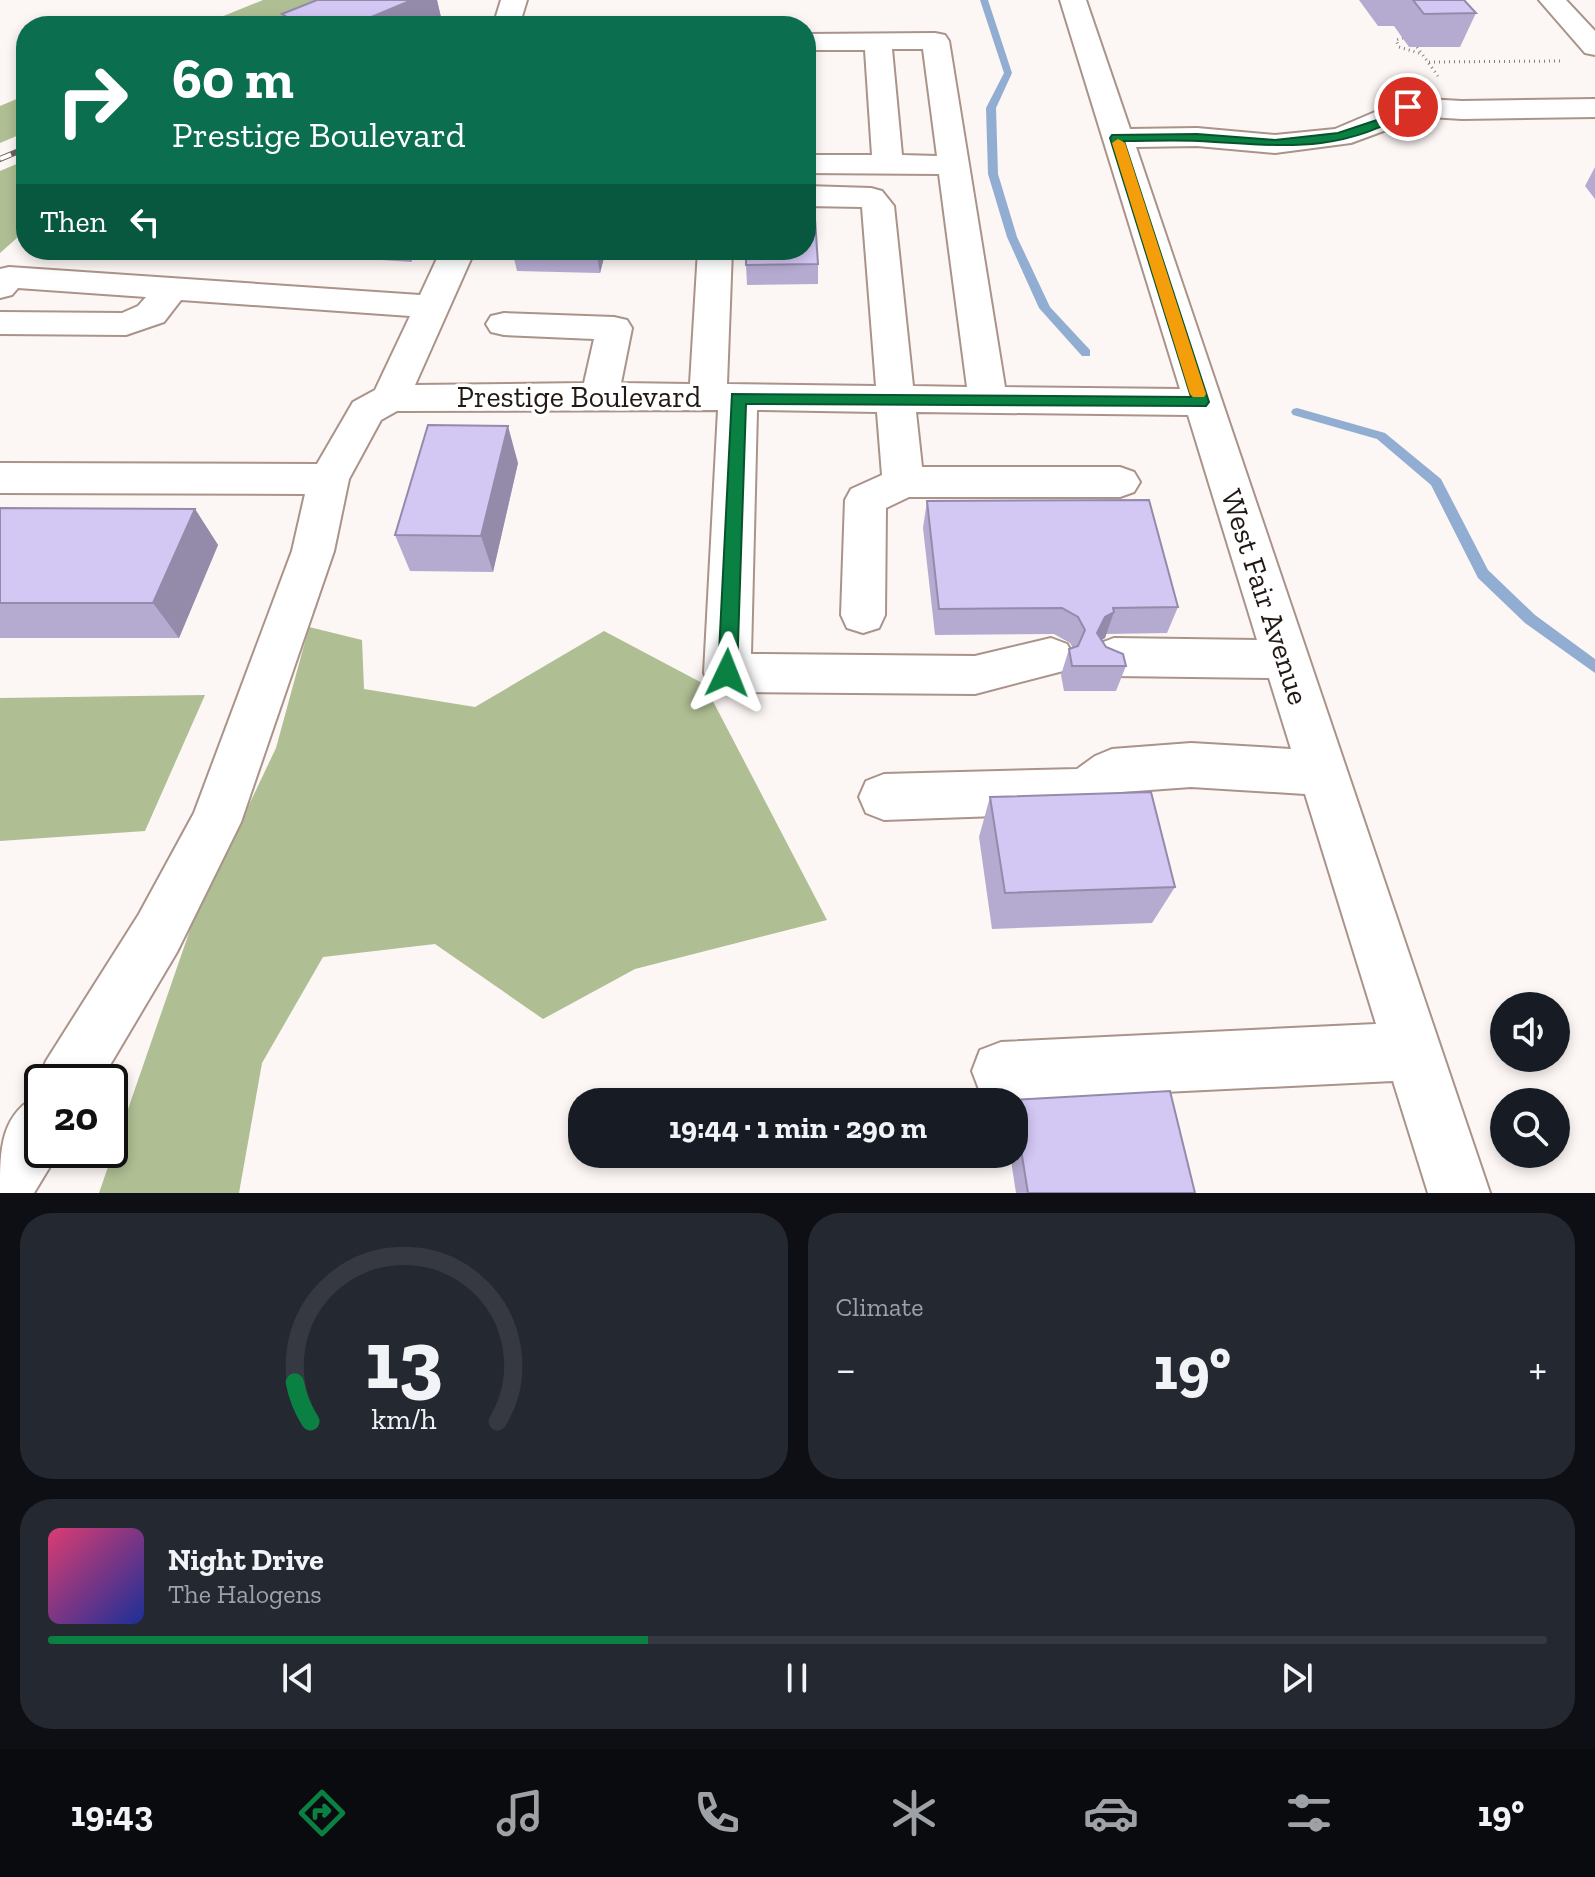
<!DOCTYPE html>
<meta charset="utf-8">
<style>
body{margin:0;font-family:"Zilla Slab",serif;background:#242831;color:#f1f3f6;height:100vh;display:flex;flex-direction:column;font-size:30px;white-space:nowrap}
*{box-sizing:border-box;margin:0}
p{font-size:26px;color:#9ea1a6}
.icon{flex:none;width:44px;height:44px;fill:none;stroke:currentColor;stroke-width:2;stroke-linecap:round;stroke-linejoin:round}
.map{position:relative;height:1193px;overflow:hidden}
.panel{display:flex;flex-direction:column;gap:20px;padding:20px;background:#0d0f14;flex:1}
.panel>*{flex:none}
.banner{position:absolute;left:16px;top:16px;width:800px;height:244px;border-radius:32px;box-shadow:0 4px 12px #0003;background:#0b6e4f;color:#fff;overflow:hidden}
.buttons{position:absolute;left:1490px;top:992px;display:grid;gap:16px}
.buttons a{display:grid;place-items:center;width:80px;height:80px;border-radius:50%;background:#171b24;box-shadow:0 4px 12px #0003;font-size:40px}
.speed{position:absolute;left:24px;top:1064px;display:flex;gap:16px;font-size:40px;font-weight:700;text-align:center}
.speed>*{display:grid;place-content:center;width:104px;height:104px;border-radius:50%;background:#171b24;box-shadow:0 4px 12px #0003;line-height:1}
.speed .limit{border:4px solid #111;border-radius:12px;background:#fff;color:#111}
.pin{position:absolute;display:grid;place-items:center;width:68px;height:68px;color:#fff;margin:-34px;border:4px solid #fff;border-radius:50%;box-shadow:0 2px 8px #0007}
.me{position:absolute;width:88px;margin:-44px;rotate:2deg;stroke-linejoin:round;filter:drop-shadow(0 0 6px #0008)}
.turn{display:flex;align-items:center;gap:28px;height:168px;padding:0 24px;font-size:36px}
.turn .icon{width:104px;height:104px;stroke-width:2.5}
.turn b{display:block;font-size:56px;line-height:68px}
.then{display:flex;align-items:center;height:76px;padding:0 24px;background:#0003;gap:16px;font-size:30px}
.big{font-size:60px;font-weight:800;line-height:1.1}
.panel .widget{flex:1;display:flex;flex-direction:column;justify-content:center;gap:12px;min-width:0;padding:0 28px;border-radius:32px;background:#242831}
.panel .dial{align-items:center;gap:0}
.dial svg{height:208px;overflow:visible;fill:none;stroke:#363941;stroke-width:7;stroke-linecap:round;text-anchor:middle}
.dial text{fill:#f1f3f6;stroke:none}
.song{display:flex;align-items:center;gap:24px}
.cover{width:96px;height:96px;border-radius:12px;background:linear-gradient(135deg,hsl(340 70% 55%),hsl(230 70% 35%))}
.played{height:8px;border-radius:4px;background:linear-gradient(90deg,#0b8043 40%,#363941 40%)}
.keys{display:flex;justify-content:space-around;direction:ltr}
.heat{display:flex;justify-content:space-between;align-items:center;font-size:44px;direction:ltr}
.panel .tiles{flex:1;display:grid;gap:20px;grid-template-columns:1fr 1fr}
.widget:last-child{grid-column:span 2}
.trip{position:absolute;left:568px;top:1088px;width:460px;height:80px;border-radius:32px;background:#171b24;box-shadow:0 4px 12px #0003;font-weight:800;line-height:80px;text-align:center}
.tab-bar{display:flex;height:128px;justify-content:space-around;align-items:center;background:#090b0e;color:#9ea1a6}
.tab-bar .icon{width:56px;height:56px}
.tab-bar .active{color:#0b8043}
.tab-bar b{font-size:36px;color:#f1f3f6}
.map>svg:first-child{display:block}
</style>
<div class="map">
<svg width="1595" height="1193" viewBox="0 0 1595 1193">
<rect width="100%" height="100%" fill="#fcf6f4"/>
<path fill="#afbe93" d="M 263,0 L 340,0 L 278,26 L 199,26 Z
M 26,95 L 26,132 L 0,143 L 0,106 Z
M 26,160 L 26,230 L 0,253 L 0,171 Z
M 309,627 L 362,640 L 364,689 L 475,707 L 604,631 L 704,684 L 827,920 L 635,969 L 543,1019 L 435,944 L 323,957 L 262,1063 L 239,1193 L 99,1193 L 191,927 L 276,748 Z
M 205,695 L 145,831 L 0,841 L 0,698 Z"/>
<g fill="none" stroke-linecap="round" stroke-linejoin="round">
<path fill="#92add2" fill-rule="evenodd" d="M 980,0 L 988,0 L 1012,73 L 996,108 L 998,174 L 1017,237 L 1050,307 L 1090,350 L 1090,356 L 1082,356 L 1039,308 L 1007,237 L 988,174 L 986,108 L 1004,73 Z
M 1297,408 L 1385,433 L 1441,479 L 1488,570 L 1535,615 L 1595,659 L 1595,673 L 1525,623 L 1478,578 L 1431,485 L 1377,439 L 1293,415 L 1291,412 L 1293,409 Z"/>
<g stroke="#aa9389" stroke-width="4">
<path id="minor" d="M 501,0 L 527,0 L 519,26 L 493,26 Z
M 1060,0 L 1086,0 L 1130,129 L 1197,128 L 1275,135 L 1335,129 L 1408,98 L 1462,101 L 1595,99 L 1595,117 L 1462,119 L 1414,116 L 1397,126 L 1351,143 L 1275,153 L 1197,146 L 1136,147 L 1490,1193 L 1428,1193 L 1393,1081 L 1001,1100 L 980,1092 L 972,1071 L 980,1050 L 1001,1042 L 1376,1024 L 1305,794 L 1191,787 L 1122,792 L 1104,807 L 1086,813 L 884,820 L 866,813 L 859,797 L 866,781 L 884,774 L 1077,769 L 1095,756 L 1112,749 L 1191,743 L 1291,749 L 1269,678 L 1114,676 L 1098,670 L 1091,657 L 1098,644 L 1114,638 L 1257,640 L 1188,415 L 916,412 L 922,467 L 1120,467 L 1134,472 L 1140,482 L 1134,492 L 1120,497 L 909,497 L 886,508 L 885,615 L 879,628 L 863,633 L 847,628 L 841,615 L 845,500 L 851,489 L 882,475 L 877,412 L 757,410 L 751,654 L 975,656 L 1051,638 L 1067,644 L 1074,657 L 1067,670 L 975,694 L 727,692 L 711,687 L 704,673 L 718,410 L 397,411 L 381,420 L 349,479 L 334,551 L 241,822 L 177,952 L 100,1082 L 42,1082 L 42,1093 L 38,1082 L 46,1061 L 139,914 L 194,813 L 292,551 L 305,494 L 0,493 L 0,463 L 317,464 L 353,402 L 375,390 L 410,316 L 181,300 L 164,322 L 126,335 L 0,334 L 0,312 L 122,313 L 138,306 L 146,297 L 18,288 L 12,295 L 0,298 L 0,269 L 9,267 L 420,295 L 441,250 L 475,250 L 415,385 L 584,383 L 594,339 L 504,335 L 491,332 L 486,324 L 491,316 L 504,313 L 614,317 L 627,320 L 632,328 L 621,383 L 690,384 L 698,250 L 732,250 L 727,384 L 876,386 L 862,207 L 806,206 L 806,186 L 871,188 L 882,191 L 894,206 L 913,386 L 967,387 L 939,174 L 806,173 L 806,155 L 872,155 L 865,50 L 806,50 L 806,34 L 935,33 L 945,35 L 949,41 L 1005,387 L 1180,389 ZM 892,49 L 923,49 L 937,156 L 902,155 Z
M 1539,0 L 1566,0 L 1595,31 L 1595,55 L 1585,53 Z
M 42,1093 L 42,1150 L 60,1150 L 34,1193 L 0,1193 C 0,1148 0,1113 42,1093 Z"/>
</g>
<path stroke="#867f7c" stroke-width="3" stroke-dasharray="1 4" stroke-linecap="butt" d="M 1403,38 L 1396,40 L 1399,47 L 1422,54
M 1417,47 L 1438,76
M 1429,62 L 1562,61"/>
<use href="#minor" fill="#fff" fill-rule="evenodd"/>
<g stroke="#6c6460" stroke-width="6">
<path id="rail" d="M 0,159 L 26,148"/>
</g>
<use href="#rail" stroke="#fff" stroke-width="4" stroke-dasharray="12" stroke-linecap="butt"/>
</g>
<path fill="#b5abd1" d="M 317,0 L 437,0 L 443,26 L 286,26 L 282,14 Z
M 1359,0 L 1464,0 L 1476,13 L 1460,47 L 1409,47 L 1394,26 L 1378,26 Z
M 1595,167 L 1595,199 L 1585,186 Z
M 239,250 L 416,250 L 411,262 Z
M 512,250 L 606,250 L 600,273 L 517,271 Z
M 818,264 L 818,284 L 747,285 L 746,265 Z
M 518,463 L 493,572 L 410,571 L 395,535 Z
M 927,501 L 1178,607 L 1167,633 L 1106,634 L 1105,638 L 1102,640 L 1106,647 L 1126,666 L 1116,691 L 1064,691 L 1061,675 L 1069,649 L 1073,648 L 1070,643 L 1054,634 L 935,635 L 923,528 Z
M 0,508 L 195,509 L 218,545 L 179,638 L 0,638 Z
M 990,797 L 1175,887 L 1152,923 L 992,929 L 979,837 Z
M 1013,1100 L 1195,1193 L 1016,1193 L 1010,1154 L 1014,1154 L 1014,1102 L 1012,1102 Z"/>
<path fill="#948baa" d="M 412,0 L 437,0 L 443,26 L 350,26 Z
M 407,250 L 416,250 L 411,262 Z
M 596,250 L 606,250 L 600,273 Z
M 508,426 L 518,463 L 493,572 L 481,536 Z
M 195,509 L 218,545 L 179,638 L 153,603 Z
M 1114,612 L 1105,638 L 1095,643 L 1097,633 L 1105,617 Z"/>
<path fill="#d3c7f3" stroke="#948baa" stroke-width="2" d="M 317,0 L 412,0 L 350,26 L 303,26 L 282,14 Z
M 1413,0 L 1464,0 L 1476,13 L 1424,14 Z
M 806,204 L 814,204 L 818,264 L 746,265 L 746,250 L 806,250 Z
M 428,425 L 508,426 L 481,536 L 395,535 Z
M 1149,500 L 1178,607 L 1113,608 L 1114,612 L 1105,617 L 1097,633 L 1106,647 L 1123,654 L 1126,666 L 1072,666 L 1069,649 L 1078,646 L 1085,630 L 1078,617 L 1062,608 L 939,609 L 927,501 Z
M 0,508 L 195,509 L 153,603 L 0,603 Z
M 1151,792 L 1175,887 L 1005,893 L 990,797 Z
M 1170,1091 L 1195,1193 L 1028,1193 L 1013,1100 Z"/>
<path fill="#0b8043" stroke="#07532c" stroke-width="2" d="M 1408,103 L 1414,107 L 1413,110 C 1338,156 1280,145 1198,141 C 1173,140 1149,141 1124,141 L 1209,402 L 1206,406 L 746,404 L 737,673 L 734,679 L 721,679 L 718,673 L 732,394 L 1191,397 L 1110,138 L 1112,135 L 1197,134 L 1275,140 L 1338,133 L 1383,118 Z"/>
<path fill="#f59e0b" d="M 1118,139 L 1125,143 L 1206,394 L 1204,397 L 1193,397 L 1190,394 L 1112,143 Z"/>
<g text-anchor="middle" stroke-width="7" stroke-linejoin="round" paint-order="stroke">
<g font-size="30" fill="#221915" stroke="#fff">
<text x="579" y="407">Prestige Boulevard</text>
<text transform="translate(1265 597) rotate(72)" y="10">West Fair Avenue</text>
</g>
</g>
</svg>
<div class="buttons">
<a><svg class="icon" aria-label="sound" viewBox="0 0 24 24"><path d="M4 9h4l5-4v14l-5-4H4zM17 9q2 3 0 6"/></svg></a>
<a><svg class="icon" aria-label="search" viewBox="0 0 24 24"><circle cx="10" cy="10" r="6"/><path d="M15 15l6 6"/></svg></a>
</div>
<div class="speed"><div class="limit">20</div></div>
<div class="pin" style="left:1408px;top:107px;background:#d93025"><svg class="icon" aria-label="arrive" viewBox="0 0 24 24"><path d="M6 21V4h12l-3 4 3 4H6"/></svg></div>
<svg class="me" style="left:727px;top:673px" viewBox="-20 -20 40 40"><path d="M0-17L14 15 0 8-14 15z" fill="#0b8043" stroke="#fff" stroke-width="4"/></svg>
<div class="trip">19:44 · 1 min · 290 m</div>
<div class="banner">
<div class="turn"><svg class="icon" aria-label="right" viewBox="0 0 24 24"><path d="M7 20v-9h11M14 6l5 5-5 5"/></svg><div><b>60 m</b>Prestige Boulevard</div></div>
<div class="then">Then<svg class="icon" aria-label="left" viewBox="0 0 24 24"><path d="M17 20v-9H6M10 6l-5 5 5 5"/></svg></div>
</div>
</div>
<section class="panel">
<div class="tiles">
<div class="widget dial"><svg viewBox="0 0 100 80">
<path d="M14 69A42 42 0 1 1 86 69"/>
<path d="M14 69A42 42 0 0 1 8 54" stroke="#0b8043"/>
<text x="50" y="56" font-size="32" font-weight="700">13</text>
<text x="50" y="72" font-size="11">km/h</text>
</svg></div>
<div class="widget"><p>Climate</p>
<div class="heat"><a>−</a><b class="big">19°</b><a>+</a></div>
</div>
<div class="widget">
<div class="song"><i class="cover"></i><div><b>Night Drive</b><p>The Halogens</p></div></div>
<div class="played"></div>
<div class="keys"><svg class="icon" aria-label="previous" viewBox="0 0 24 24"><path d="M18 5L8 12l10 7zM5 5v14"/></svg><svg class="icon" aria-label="pause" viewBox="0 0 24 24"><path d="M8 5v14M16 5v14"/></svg><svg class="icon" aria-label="next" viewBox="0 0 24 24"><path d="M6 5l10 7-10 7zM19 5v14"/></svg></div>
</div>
</div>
</section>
<nav class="tab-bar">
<b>19:43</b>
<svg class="icon active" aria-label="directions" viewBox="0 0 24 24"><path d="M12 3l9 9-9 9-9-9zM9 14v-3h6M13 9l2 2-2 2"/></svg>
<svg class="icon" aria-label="music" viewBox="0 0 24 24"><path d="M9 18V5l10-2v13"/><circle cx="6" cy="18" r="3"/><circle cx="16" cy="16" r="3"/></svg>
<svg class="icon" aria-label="phone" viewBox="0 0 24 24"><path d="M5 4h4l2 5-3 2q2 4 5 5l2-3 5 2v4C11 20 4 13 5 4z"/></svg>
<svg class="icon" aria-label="climate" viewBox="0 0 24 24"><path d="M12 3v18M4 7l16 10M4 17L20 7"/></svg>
<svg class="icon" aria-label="car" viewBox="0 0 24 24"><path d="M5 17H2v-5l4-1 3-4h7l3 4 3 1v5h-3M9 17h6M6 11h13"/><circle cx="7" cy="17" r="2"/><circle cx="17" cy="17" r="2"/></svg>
<svg class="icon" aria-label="filters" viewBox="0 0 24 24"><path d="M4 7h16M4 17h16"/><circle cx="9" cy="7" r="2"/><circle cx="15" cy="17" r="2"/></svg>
<b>19°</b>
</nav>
